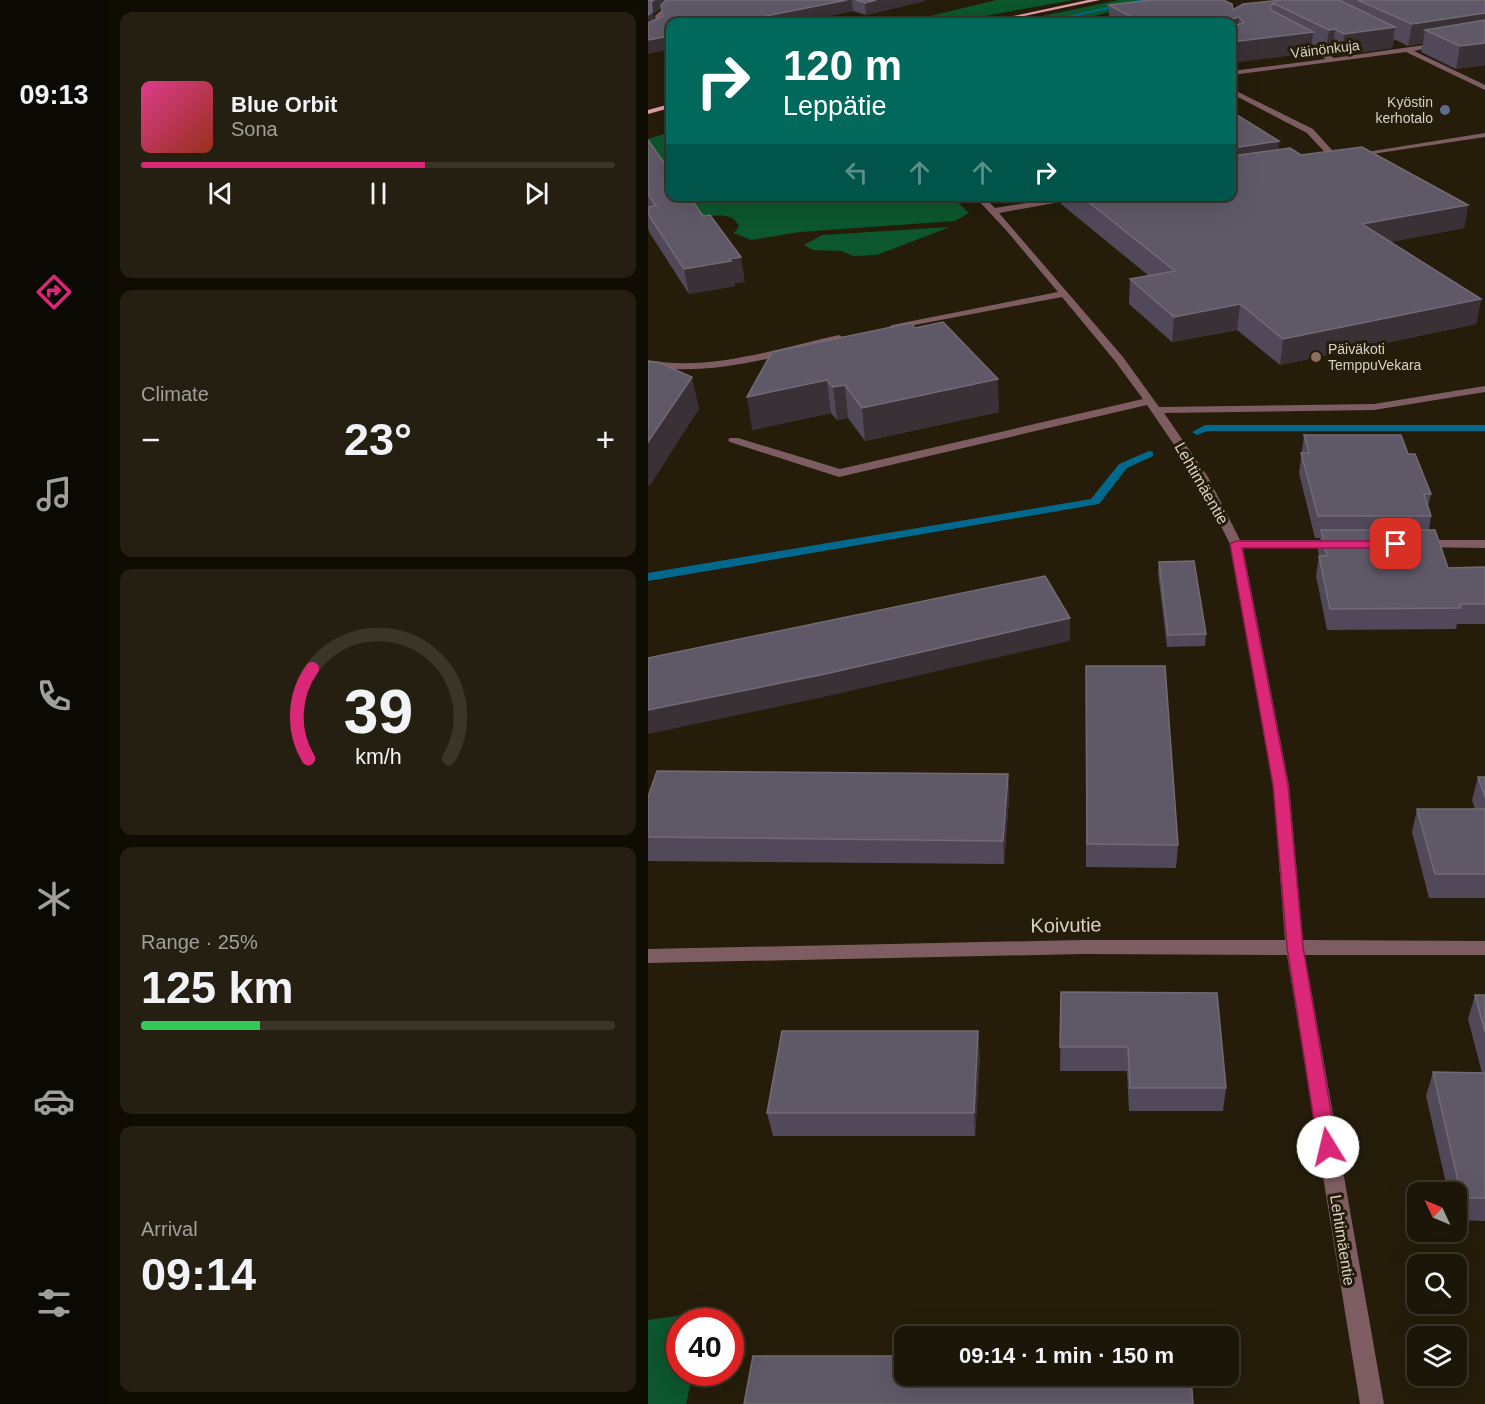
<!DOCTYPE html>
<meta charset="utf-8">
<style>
body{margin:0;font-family:Arial,sans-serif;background:#251f12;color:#f1f3f6;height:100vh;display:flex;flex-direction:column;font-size:22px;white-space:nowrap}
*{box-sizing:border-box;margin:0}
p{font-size:20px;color:#a09f9c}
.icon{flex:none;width:33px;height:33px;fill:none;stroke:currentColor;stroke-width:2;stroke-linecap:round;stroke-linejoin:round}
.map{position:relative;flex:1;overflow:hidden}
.side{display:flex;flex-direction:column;gap:12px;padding:12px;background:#0f0c04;width:540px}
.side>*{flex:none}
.banner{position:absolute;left:18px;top:18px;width:570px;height:183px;border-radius:12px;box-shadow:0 6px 24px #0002,0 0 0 2px #3a3529;background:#00695c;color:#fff;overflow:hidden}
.needle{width:39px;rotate:314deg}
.controls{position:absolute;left:759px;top:1182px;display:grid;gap:12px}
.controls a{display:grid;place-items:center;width:60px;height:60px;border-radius:12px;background:#1c1608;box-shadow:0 6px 24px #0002,0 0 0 2px #3a3529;font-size:30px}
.speed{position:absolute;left:18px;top:1308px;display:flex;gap:12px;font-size:30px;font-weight:700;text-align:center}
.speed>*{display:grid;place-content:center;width:78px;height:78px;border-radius:50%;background:#1c1608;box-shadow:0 6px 24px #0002,0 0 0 2px #3a3529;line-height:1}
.speed .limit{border:9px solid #d22;background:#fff;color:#111}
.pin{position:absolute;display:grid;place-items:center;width:51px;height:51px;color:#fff;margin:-26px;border-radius:12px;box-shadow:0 3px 9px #0006}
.me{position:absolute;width:66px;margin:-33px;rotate:351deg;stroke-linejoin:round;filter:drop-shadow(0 0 4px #0008)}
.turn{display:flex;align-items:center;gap:21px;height:126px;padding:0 18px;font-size:27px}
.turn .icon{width:78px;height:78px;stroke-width:2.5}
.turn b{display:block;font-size:42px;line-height:51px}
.lanes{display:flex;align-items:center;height:57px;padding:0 18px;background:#0003;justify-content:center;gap:30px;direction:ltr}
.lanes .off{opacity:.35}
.big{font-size:45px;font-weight:700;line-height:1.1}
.side .tile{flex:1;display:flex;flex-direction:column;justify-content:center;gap:9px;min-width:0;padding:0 21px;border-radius:12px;background:#251f12}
.side .dial{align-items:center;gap:0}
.dial svg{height:156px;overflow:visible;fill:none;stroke:#3a3529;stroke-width:7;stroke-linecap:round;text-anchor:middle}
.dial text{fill:#f1f3f6;stroke:none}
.song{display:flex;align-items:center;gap:18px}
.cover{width:72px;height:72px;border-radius:9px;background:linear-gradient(135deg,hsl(330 70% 55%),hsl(10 70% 35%))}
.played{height:6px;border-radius:3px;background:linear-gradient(90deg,#db2777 60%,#3a3529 60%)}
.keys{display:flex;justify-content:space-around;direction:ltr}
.heat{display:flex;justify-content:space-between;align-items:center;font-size:33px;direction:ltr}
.charge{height:9px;border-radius:4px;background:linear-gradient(90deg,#34c759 25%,#3a3529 0)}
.trip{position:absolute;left:246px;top:1326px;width:345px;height:60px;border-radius:12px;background:#1c1608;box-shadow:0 6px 24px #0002,0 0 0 2px #3a3529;font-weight:700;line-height:60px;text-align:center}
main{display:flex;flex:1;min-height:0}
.menu{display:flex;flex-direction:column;width:108px;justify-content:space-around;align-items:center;background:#0b0903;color:#a09f9c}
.menu .icon{width:42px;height:42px}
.menu .selected{color:#db2777}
.menu b{font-size:27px;color:#f1f3f6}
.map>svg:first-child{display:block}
</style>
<main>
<nav class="menu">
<b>09:13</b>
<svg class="icon selected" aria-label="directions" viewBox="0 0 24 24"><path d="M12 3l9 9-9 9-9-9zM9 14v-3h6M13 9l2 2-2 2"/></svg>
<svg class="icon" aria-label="music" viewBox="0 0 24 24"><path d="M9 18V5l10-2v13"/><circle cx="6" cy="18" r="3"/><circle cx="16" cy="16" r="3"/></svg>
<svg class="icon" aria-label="phone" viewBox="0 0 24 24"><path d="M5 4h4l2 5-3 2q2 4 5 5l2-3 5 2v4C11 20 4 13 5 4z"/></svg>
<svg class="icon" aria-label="climate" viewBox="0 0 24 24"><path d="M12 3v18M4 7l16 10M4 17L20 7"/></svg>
<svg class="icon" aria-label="car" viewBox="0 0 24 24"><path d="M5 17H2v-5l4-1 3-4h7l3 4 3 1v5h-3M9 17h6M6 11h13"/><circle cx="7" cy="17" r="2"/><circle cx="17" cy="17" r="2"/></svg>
<svg class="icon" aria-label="filters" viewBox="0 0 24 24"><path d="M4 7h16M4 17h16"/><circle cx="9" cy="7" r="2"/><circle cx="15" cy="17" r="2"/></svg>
</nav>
<section class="side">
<div class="tile">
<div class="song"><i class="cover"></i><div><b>Blue Orbit</b><p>Sona</p></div></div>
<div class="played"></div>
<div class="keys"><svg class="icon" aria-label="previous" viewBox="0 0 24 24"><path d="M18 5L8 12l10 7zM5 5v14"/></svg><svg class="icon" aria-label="pause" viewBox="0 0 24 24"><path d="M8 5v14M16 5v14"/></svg><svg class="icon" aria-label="next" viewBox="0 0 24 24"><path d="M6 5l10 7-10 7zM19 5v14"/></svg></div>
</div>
<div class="tile"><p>Climate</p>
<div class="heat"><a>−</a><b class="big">23°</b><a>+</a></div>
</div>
<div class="tile dial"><svg viewBox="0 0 100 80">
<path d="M14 69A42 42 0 1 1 86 69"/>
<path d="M14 69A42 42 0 0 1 16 23" stroke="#db2777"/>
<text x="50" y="56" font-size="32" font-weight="700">39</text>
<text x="50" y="72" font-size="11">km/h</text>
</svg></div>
<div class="tile"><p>Range · 25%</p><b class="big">125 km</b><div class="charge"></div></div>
<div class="tile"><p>Arrival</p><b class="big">09:14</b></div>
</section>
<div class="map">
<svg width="837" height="1404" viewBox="0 0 837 1404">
<rect width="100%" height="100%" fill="#251d0a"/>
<path fill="#0c572d" d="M 349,0 L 425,0 L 304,22 L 266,22 L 269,19 Z
M 471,0 L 538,0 L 467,11 L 421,22 L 365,22 Z
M 22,132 L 22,164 L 0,166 L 0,139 Z
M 22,196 L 304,197 L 321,213 L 307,221 L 152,232 L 103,240 L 86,233 L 91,226 C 81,207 61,221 47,214 C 38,210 30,202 22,196 Z
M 302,227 L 229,255 L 205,256 L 193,251 L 165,250 L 156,245 L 174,235 Z
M 58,1312 L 56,1321 L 32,1322 L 32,1372 L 45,1373 L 38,1404 L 0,1404 L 0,1320 Z"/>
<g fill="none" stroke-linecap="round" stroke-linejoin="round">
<path fill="#00698d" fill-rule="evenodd" d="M 491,0 L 501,0 L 401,22 L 393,22 Z
M 557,425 L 837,425 L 837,431 L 559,431 L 549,435 L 544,432 Z
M 501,451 L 505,452 L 505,456 L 479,468 L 451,504 L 0,581 L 0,573 L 443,499 L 471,464 Z"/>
<path fill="#7e5d62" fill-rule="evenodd" d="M 24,0 L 30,0 L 13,16 L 15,27 L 0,36 L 0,31 L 9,26 L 7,16 Z
M 646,36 L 686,58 L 797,42 L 797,44 L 766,51 L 837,85 L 837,90 L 758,52 L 584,75 L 584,71 L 678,59 L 644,39 Z
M 584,89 L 665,129 L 691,158 L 684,160 L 659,133 L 584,94 Z
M 837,133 L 837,137 L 704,157 L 700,155 Z
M 326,196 L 335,196 L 347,208 L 422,196 L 445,196 L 351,213 L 475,357 L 511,407 L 726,404 L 837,386 L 837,392 L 726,410 L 516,413 L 560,477 L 592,540 L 690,540 L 696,544 L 690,548 L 595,548 L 641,785 L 655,940 L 837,941 L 837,955 L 657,955 L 736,1404 L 712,1404 L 639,955 L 435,954 L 0,963 L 0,949 L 435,940 L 637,940 L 625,785 L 582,544 L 548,477 L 499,405 L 191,477 L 82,442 L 80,440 L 82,438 L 90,438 L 192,469 L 495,399 L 467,361 L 414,297 L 240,330 L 239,328 L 244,325 L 410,292 L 358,230 Z
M 191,335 L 196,338 L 195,340 C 136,355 60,378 0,366 L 0,360 C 62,372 131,348 191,335 Z
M 774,540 L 837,540 L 837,548 L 769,547 L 768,544 Z"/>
<path fill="#e09ba8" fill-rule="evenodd" d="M 440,0 L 452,0 L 348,22 L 338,22 Z
M 22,104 L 22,108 L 0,114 L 0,110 Z"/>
</g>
<path fill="#51495a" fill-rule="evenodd" d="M 0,0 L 277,0 L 277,1 L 218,15 L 205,11 L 150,22 L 22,22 L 0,54 ZM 14,7 L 15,16 L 6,20 L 5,14 Z
M 692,0 L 837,0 L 837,65 L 808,69 L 773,52 L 775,43 L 760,46 L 746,39 L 744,48 L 694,55 L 685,50 L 678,51 L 664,44 L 663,53 L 584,22 L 461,22 L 461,5 L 585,10 L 595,4 Z
M 0,140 L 97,282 L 87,283 L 87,286 L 41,294 L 1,232 L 0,227 Z
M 631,141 L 630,149 L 653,155 L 820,205 L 816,228 L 742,242 L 833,299 L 828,324 L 632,365 L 589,330 L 524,342 L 481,304 L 482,279 L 501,276 L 413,204 L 413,196 L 584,196 Z
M 124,352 L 351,412 L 217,441 L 200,418 L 189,420 L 183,413 L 104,430 Z
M 656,435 L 783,494 L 780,506 L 783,516 L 781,530 L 800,568 L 837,567 L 837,624 L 809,624 L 808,629 L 679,630 L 668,576 L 671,556 L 670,550 L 672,538 L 667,538 L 651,473 Z
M 511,562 L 558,634 L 557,646 L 519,647 L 510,573 Z
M 438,666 L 530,845 L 528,868 L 438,867 Z
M 360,774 L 361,797 L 356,864 L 0,861 L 0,797 Z
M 830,777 L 837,777 L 837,898 L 781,898 L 764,832 L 769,809 L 827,809 L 824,800 Z
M 413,992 L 578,1088 L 575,1111 L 481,1111 L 479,1071 L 412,1071 Z
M 827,995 L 837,995 L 837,1221 L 808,1220 L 808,1192 L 800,1192 L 778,1096 L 785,1072 L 834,1073 L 820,1019 Z
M 332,1055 L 327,1136 L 125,1136 L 119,1113 Z"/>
<path fill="#393135" d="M 6,0 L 21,0 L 5,14 L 6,25 L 0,28 L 0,15 L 3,2 Z
M 199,0 L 204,0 L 205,11 L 150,22 L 88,22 Z
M 228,0 L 277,0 L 277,1 L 218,15 L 217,3 Z
M 837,13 L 837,34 L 777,30 L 775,43 L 760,46 L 764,24 Z
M 591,17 L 590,38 L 584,39 L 584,19 Z
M 747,27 L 744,48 L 694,55 L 696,34 Z
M 687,29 L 685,50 L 678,51 L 681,30 Z
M 665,32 L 663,53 L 584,63 L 584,42 Z
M 22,36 L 22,49 L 0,54 L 0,40 Z
M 837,43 L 837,65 L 808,69 L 812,46 Z
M 631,141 L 629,163 L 584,165 L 585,148 Z
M 820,205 L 816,228 L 710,248 L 714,224 Z
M 93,257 L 97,282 L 87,283 L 87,286 L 41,294 L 36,269 Z
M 833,299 L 828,324 L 632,365 L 635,339 Z
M 592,304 L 589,330 L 524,342 L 526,317 Z
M 44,377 L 51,409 L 1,487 L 0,483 L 0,442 Z
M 350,379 L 351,412 L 217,441 L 214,408 Z
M 179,380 L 183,413 L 104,430 L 99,397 Z
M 197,385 L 200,418 L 189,420 L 185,387 Z
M 422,618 L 422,641 L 180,696 L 0,734 L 0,710 Z
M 360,774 L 361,797 L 356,864 L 355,841 Z
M 330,1031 L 332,1055 L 327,1136 L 326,1113 Z"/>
<path fill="#5f5866" stroke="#726b75" stroke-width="1.5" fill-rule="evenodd" d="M 0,0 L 6,0 L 3,2 L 4,12 L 0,15 Z
M 18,0 L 199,0 L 88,22 L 22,22 L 22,36 L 0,40 L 0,23 L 15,16 L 13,5 Z
M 208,0 L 228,0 L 217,3 Z
M 503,0 L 575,0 L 584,4 L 585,10 L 595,4 L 634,0 L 691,0 L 747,27 L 696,34 L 687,29 L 681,30 L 625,3 L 622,7 L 623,10 L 665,32 L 584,42 L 584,22 L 493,22 L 461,5 ZM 591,17 L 596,23 L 584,26 L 584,19 Z
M 710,0 L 837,0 L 837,13 L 764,24 Z
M 837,20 L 837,43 L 812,46 L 777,30 Z
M 584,112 L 631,141 L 585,148 L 584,156 L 642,148 L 653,155 L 714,147 L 820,205 L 714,224 L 833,299 L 635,339 L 592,304 L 526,317 L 482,279 L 527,271 L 433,196 L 584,196 Z
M 0,140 L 22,171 L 22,196 L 41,196 L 55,216 L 62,215 L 93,257 L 81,259 L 83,261 L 36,269 L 0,214 L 0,207 L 8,206 L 0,194 Z
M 295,322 L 350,379 L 214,408 L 197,385 L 185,387 L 179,380 L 99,397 L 124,352 L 263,323 L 267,328 Z
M 0,362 L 9,362 L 44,377 L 0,442 Z
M 656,435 L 753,435 L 760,454 L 767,454 L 783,494 L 776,494 L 783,516 L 670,516 L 653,453 L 661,453 Z
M 673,530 L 787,530 L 800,568 L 837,567 L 837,604 L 812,604 L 813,608 L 682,609 L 671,556 L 679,556 Z
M 546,561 L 558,634 L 520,635 L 511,562 Z
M 397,576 L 422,618 L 177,674 L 0,710 L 0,658 Z
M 438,666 L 517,666 L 530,845 L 439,844 Z
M 9,771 L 360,774 L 355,841 L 0,837 L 0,797 Z
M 830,777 L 837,777 L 837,797 Z
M 769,809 L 837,809 L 837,874 L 787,874 Z
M 413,992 L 569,993 L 578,1088 L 482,1088 L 480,1047 L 412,1047 Z
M 827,995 L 837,995 L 837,1032 Z
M 134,1031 L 330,1031 L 326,1113 L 119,1113 Z
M 785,1072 L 837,1073 L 837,1198 L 814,1198 Z
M 105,1356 L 256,1356 L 256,1376 L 543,1376 L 545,1404 L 96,1404 Z"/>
<path fill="#db2777" stroke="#8e194d" stroke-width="1.5" d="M 588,541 L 748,541 L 754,544 L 748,548 L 594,548 L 640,785 L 655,947 L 689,1147 L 687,1153 L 680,1155 L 673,1153 L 670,1147 L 639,947 L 625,785 L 582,544 Z"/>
<circle fill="#5c6f8a" stroke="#251d0a" stroke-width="2" cx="797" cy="110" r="6"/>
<circle fill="#8d6e63" stroke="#251d0a" stroke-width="2" cx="668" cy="357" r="6"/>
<g text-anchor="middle" stroke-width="6" stroke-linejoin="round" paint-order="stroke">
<g font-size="14" fill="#d7d1c6" stroke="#251d0a">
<text transform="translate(677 49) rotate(-7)" y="5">Väinönkuja</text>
</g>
<g font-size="14" fill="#d7d1c6" stroke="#251d0a" text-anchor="end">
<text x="785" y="107">Kyöstin<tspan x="785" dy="16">kerhotalo</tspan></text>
<text x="680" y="354" text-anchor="start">Päiväkoti<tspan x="680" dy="16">TemppuVekara</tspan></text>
</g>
<g font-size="16" fill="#d7d1c6" stroke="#251d0a">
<text transform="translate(554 483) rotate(60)" y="6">Lehtimäentie</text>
<text transform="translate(695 1240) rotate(81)" y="6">Lehtimäentie</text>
</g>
<g font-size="20" fill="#d7d1c6" stroke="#251d0a">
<text transform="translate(418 925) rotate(-1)" y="7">Koivutie</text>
</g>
</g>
</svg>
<div class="controls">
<a><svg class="needle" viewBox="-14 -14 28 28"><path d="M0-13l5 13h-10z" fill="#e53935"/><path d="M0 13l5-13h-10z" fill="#a09f9c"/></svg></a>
<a><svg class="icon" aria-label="search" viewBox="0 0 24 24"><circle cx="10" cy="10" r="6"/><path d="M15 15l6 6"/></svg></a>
<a><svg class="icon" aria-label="layers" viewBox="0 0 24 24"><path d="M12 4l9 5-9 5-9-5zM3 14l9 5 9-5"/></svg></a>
</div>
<div class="speed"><div class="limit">40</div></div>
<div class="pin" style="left:748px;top:544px;background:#d93025"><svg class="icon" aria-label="arrive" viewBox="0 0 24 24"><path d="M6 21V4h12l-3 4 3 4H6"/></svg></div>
<svg class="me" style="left:680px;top:1147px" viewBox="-20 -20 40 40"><circle r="19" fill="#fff"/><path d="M0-13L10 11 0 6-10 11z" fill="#db2777"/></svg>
<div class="trip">09:14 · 1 min · 150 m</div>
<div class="banner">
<div class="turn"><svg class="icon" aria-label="right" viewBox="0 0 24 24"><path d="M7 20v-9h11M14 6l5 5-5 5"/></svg><div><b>120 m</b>Leppätie</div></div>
<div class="lanes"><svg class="icon off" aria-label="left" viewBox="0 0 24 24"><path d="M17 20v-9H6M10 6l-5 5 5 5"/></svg><svg class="icon off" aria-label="ahead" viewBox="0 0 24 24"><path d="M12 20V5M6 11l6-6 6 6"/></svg><svg class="icon off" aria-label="ahead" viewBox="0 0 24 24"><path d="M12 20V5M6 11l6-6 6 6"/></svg><svg class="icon" aria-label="right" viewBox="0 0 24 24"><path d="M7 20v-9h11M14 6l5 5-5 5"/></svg></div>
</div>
</div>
</main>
